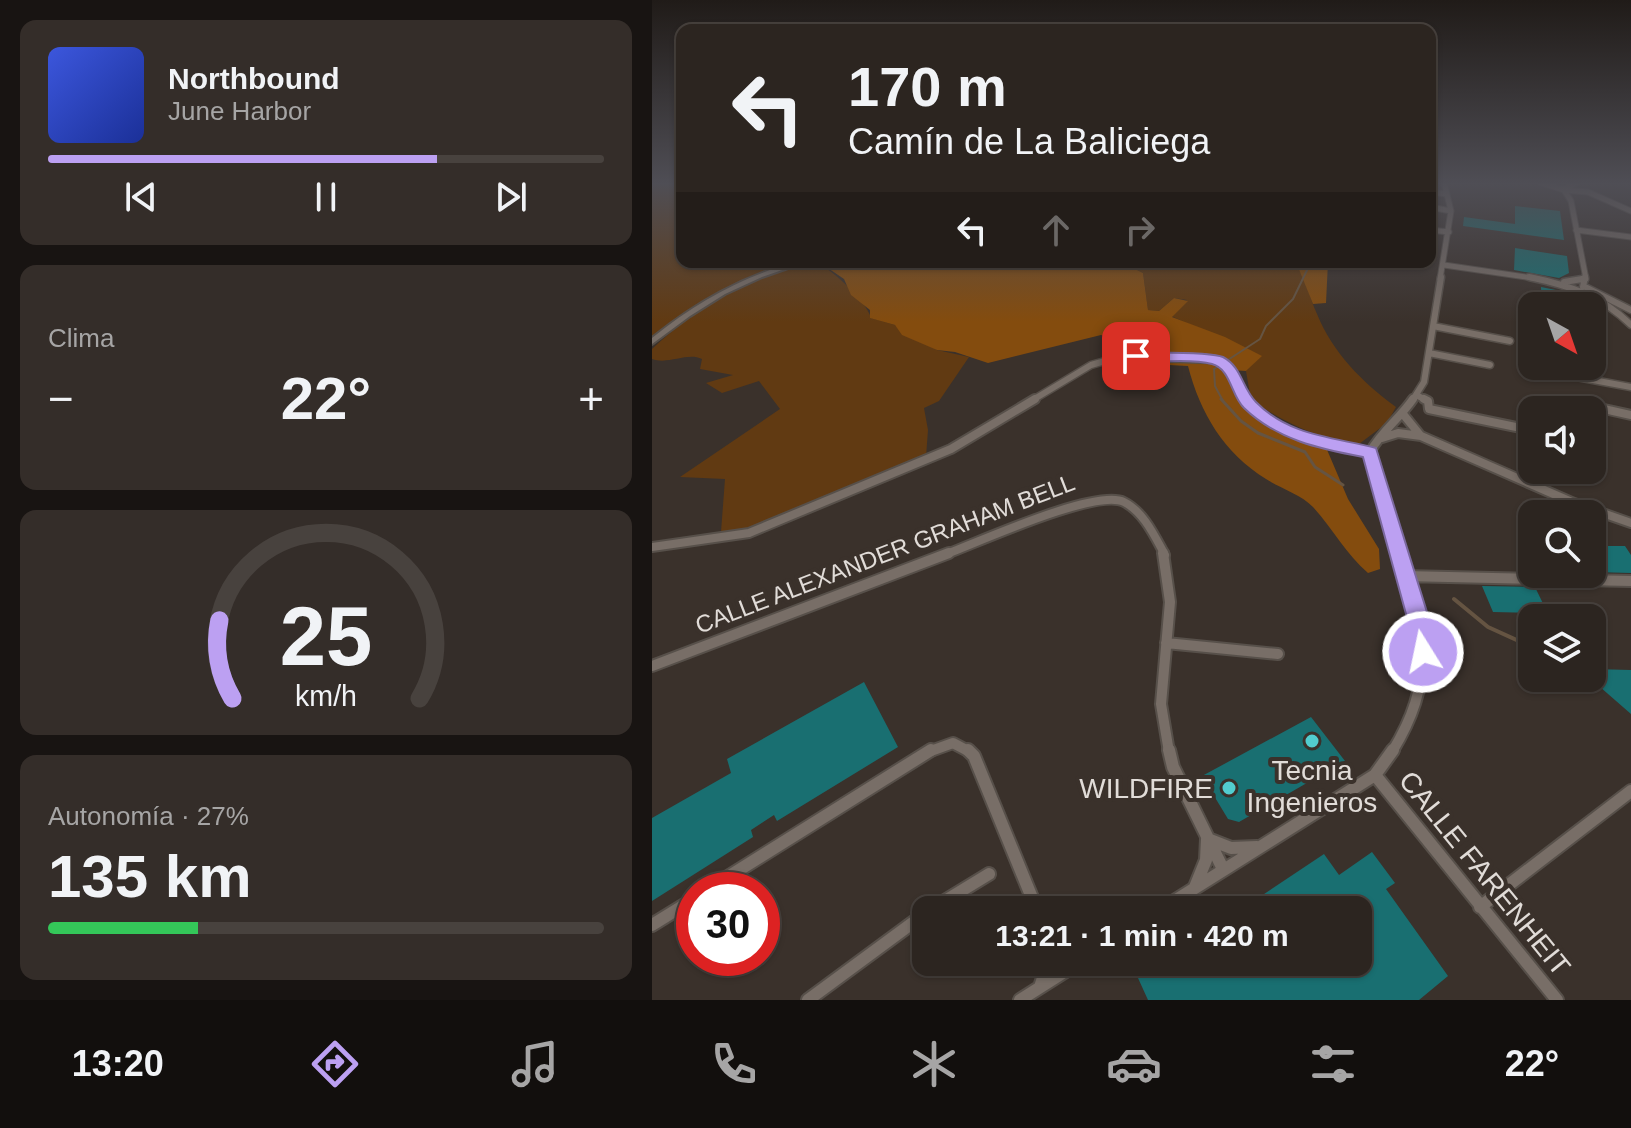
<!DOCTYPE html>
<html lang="es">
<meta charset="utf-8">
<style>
body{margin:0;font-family:Helvetica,sans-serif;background:#342d29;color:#f1f3f6;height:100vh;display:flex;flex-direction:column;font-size:30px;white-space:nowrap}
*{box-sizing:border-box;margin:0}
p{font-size:26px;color:#a6a5a5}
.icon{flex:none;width:44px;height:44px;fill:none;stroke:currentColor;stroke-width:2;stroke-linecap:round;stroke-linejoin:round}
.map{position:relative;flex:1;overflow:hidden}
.details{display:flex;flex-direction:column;gap:20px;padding:20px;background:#181412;width:652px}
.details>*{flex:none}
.hud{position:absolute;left:24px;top:24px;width:760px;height:244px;border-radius:16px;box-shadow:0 2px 6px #0004,0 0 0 2px #48423e;background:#2c2520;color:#f1f3f6;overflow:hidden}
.needle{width:52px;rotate:140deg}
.tools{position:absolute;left:866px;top:292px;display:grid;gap:16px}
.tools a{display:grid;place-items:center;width:88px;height:88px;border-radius:16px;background:#2c2520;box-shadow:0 2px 6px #0004,0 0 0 2px #48423e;font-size:40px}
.speed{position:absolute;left:24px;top:872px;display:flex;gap:16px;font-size:40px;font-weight:700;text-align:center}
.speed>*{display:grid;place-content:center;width:104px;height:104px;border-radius:50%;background:#2c2520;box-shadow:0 2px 6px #0004,0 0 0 2px #48423e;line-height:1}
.speed .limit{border:12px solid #d22;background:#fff;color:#111}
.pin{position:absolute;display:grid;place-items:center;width:68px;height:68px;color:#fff;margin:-34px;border-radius:16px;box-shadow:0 4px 12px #0006}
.me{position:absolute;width:88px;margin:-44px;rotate:350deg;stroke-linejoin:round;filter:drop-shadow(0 0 6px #0008)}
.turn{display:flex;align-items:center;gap:28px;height:168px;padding:0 40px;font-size:36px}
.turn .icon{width:104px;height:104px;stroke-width:2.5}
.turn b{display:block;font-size:56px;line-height:68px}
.lanes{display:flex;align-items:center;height:76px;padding:0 40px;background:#0003;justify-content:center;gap:40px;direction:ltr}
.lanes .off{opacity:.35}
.big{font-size:60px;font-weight:800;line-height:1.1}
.details .widget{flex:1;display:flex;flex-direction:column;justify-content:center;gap:12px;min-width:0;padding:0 28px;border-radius:16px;background:#342d29}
.details .dial{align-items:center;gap:0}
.dial svg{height:208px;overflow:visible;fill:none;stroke:#48423e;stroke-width:7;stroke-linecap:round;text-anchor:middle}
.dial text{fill:#f1f3f6;stroke:none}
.song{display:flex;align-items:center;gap:24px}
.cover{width:96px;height:96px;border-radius:12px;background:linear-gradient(135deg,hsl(230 70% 55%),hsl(230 70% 35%))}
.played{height:8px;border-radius:4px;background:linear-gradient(90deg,#bca0f2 70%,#48423e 70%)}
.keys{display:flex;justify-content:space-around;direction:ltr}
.heat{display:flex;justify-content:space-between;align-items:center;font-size:44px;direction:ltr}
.charge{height:12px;border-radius:6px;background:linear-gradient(90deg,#34c759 27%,#48423e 0)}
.trip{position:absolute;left:260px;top:896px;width:460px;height:80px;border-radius:16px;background:#2c2520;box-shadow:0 2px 6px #0004,0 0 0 2px #48423e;font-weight:800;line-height:80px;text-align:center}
.tabs{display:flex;height:128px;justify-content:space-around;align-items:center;background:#120f0d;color:#a6a5a5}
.tabs .icon{width:56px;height:56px}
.tabs .selected{color:#bca0f2}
.tabs b{font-size:36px;color:#f1f3f6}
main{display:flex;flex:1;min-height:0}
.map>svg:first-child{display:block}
</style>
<main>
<section class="details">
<div class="widget">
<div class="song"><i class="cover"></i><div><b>Northbound</b><p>June Harbor</p></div></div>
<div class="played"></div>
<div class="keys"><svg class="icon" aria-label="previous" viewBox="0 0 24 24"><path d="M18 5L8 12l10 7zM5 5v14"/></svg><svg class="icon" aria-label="pause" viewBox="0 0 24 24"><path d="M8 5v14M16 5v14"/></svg><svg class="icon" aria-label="next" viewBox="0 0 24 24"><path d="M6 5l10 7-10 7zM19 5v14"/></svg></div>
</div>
<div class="widget"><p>Clima</p>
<div class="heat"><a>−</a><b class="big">22°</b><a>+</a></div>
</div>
<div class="widget dial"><svg viewBox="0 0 100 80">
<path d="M14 69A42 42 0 1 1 86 69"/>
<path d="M14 69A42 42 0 0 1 9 39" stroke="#bca0f2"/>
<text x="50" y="56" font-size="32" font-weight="700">25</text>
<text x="50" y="72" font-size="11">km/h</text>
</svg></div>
<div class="widget"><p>Autonomía · 27%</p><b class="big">135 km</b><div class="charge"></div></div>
</section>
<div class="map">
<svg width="979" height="1000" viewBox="0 0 979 1000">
<rect width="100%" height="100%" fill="#3a312b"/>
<path fill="#613a12" d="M 0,182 L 30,182 L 30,262 L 144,262 C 85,278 47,300 0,339 Z
M 160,262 C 176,263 217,305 219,318 L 243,325 L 285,350 L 317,357 L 287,401 L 272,408 L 276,430 L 274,457 L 85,533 L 69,532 L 73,479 L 28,477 L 128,409 L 107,381 L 70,393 L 54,383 L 81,375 L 48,369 L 50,359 C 35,352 17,365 0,359 L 0,349 C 50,302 94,280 160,262 Z
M 469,262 L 644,262 C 653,278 657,296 665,314 C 681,353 710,382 744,407 L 735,423 L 707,444 C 664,438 635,424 599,400 L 594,371 L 609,356 L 519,316 L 535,300 L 522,298 L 507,311 L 496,310 L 491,273 Z"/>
<path fill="#844c0e" d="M 167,262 L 469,262 L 491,273 L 496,310 L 507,311 L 522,298 L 536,301 L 520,317 L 573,337 L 610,356 L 594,371 L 579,370 L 594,400 L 648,441 L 673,445 L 696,499 L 727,549 L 728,569 L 716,573 C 694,554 681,529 661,507 C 650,495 628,488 614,479 C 572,453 548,413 536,366 L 498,364 C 487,347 472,349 454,347 L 459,338 L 449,335 L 336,363 L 303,352 L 285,350 L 250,335 L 243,325 L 218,318 L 218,310 L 199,295 L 192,279 Z
M 644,262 L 676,262 L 674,303 L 661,304 Z"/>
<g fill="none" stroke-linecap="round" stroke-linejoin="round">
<path stroke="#655442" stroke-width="2" d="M 571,401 L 563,386 L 562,369 L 608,339 L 614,326 L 641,299 L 659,262"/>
<path stroke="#655442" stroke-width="3" d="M 569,399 L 589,421 L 606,433 L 653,452 L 663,467 L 691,485"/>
<path stroke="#655442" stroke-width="4" d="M 802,599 L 836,627 L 880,647"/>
</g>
<path fill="#196f71" d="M 863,206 L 908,211 L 912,240 L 811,226 L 812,217 L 863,224 Z
M 863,248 L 915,256 L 917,273 L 907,278 L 862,270 Z
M 889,287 L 909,291 L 910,306 L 890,306 Z
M 940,532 L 949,546 L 973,546 L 979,555 L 979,573 L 940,572 Z
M 830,586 L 883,587 L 898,618 L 885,618 L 883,613 L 841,612 Z
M 940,669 L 979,670 L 979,714 L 940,680 Z
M 212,682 L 246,747 L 125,821 L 122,815 L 99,830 L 101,837 L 0,901 L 0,818 L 79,773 L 75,759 Z
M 659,717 L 693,761 L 587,822 L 576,819 L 550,776 Z
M 720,852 L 743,883 L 734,889 L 796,976 L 767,1000 L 496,1000 L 486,978 L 510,962 L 706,962 L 706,910 L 588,910 L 672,854 L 687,875 Z"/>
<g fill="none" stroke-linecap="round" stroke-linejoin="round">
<g stroke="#57504a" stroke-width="7">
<path id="minor-far4" d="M 887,182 L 912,190 L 919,201 L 934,279
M 912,189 L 926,182
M 912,190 L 936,192 L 979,211
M 778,192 L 795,194
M 778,207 L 799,211
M 778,230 L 797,232
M 924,230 L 979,237
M 792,265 L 887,279
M 788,279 L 799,211 L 792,182"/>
</g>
<g stroke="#57504a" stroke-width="9">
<path id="minor-far3" d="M 877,277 C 916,285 950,296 979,325
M 912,282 L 930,279
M 931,287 L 933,277
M 935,288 L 979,310
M 781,326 L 858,341
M 777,353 L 838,365
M 903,373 L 979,387
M 764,395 L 776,401
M 379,401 L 439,365 L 467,357 L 565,360 L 576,369 L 594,401
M 760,401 L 772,382 L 789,277"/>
</g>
<g stroke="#57504a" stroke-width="12">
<path id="minor-far2" d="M 593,399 C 624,436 673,444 718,452
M 772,399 L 776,401 L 777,409 L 874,429
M 938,410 L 943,407 L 979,415
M 751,414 L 768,435
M 730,438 L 746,433 L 769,436 L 922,503 L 979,523
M 0,547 L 97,533 L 299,449 L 383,399
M 292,555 C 325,543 444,488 472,502 C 492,512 503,537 513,555
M 748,555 L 718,452 C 729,432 748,418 761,399"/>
</g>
<g stroke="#57504a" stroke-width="14">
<path id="minor-far1" d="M 511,553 L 518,602 L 509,704 L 517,752
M 752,576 L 979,581
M 514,643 L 626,654
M 0,666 L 297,553
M 276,752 L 301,743 L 318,752
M 740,752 C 787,675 770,633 747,553"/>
</g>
<g stroke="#57504a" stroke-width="16">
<path id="minor" d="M 316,750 L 322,756 L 385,910
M 517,750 L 521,767 L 571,869
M 723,775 L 905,1000
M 556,839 L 579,848 L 605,847
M 543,887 L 554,860 L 555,839
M 55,890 L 279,750
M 828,907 L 979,791
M 278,910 L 337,874
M 508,910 L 723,775 L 741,750
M 0,925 L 42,899
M 388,987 L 396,962
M 156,1000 L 274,913
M 368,1000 L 428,962"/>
</g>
<g stroke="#57504a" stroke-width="4">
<path id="tertiary" d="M 143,262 L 153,262 L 110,277 L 73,294 L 38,316 L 0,344 L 0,338 C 45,302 88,278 143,262 Z"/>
</g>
<use href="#minor-far4" stroke="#786e67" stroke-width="5"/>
<use href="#minor-far3" stroke="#786e67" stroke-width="6"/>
<use href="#minor-far2" stroke="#786e67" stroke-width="8"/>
<use href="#minor-far1" stroke="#786e67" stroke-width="10"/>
<use href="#minor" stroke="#786e67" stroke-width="12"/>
<use href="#tertiary" fill="#786e67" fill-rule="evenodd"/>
</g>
<linearGradient id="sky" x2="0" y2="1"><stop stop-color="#201b18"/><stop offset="0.57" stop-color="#4f4e55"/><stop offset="1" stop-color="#4f4e55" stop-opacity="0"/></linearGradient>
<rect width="979" height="322" fill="url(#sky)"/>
<path fill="#bca0f2" stroke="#7a689d" stroke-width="2" d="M 484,352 C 502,353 558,351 571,357 C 590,367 590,388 604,402 C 637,436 681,437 724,448 L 779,625 L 782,652 L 779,659 L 771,662 L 763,659 L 757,625 L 711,457 C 668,449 625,440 592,408 C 579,396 579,369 560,364 C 535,357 505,365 479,359 L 479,353 Z"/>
<g fill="#52cdcf" stroke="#3a312b" stroke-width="3">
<circle cx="660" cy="741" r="8"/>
<circle cx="577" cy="788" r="8"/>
</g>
<g text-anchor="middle" stroke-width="8" stroke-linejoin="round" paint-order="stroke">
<g font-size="24" fill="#e1dcd8" stroke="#3a312b">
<text transform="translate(233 554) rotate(-21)" y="8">CALLE ALEXANDER GRAHAM BELL</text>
</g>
<g font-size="28" fill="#e1dcd8" stroke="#3a312b">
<text x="660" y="780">Tecnia<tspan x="660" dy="32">Ingenieros</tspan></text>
<text x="561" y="798" text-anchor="end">WILDFIRE</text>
</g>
<g font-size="28" fill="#e1dcd8" stroke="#3a312b">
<text transform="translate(833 873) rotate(51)" y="10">CALLE FARENHEIT</text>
</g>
</g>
</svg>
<div class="tools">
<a><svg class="needle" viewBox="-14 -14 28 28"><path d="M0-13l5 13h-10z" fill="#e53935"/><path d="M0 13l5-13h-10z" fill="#a6a5a5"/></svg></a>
<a><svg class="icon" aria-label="sound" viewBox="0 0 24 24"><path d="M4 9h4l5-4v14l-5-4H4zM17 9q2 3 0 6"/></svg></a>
<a><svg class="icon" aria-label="search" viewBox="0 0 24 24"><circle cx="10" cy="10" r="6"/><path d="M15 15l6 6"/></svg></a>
<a><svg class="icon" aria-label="layers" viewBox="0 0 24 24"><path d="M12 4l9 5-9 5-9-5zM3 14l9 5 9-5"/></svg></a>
</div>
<div class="speed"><div class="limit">30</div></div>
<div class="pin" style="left:484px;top:356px;background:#d93025"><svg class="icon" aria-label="arrive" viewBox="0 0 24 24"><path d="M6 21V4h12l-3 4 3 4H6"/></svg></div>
<svg class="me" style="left:771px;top:652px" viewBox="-20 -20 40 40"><circle r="17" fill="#bca0f2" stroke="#fff" stroke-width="3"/><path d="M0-11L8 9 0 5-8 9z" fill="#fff"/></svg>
<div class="trip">13:21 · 1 min · 420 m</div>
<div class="hud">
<div class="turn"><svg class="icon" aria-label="left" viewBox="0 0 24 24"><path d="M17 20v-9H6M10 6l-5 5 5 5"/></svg><div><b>170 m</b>Camín de La Baliciega</div></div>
<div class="lanes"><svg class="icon" aria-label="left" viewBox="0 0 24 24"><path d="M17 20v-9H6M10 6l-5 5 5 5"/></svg><svg class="icon off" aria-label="ahead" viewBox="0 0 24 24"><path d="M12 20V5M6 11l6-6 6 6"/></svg><svg class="icon off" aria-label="right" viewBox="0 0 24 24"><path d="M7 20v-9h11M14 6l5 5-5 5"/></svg></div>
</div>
</div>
</main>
<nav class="tabs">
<b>13:20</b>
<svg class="icon selected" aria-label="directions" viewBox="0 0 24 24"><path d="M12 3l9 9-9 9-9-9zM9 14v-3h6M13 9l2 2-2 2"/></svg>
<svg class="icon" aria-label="music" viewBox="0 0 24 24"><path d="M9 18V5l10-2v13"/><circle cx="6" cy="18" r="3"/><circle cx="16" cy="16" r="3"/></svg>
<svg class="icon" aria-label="phone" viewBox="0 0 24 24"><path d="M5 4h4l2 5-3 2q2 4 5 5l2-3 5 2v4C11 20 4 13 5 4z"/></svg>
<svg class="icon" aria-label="climate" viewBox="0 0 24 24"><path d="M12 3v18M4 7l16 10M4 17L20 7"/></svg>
<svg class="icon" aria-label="car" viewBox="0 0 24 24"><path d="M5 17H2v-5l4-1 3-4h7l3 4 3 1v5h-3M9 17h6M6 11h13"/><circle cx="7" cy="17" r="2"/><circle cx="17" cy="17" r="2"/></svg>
<svg class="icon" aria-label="filters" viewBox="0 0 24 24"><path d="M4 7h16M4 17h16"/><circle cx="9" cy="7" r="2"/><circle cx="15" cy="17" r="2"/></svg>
<b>22°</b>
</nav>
